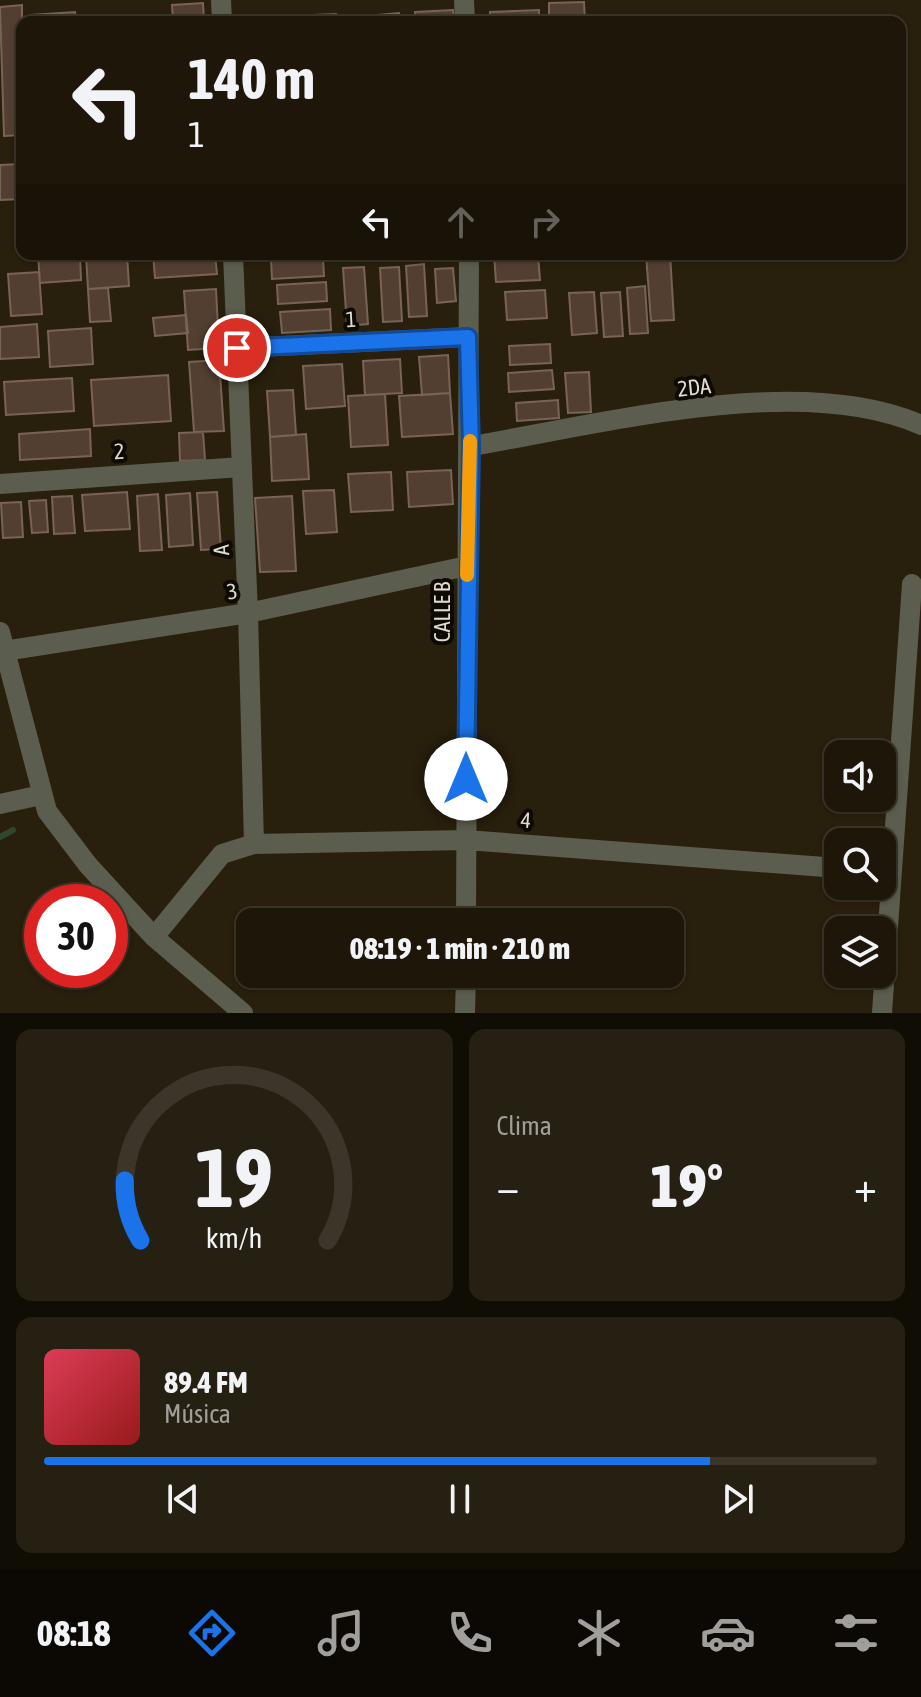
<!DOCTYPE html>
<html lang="es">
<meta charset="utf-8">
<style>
body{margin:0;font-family:"Asap Condensed",sans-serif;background:#262012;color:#f1f3f6;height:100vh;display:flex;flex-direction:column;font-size:30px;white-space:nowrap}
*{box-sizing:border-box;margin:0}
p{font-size:26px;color:#a19f9c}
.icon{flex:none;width:44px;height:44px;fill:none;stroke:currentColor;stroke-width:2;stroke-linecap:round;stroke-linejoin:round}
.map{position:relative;height:1013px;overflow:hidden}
.side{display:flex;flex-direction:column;gap:16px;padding:16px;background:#100d05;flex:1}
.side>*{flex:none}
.banner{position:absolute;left:16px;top:16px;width:890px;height:244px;border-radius:16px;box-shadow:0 2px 6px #0004,0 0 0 2px #3c362a;background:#1e1709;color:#f1f3f6;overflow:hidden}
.buttons{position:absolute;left:824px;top:740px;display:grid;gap:16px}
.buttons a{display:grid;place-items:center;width:72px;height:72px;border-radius:16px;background:#1e1709;box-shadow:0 2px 6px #0004,0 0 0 2px #3c362a;font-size:40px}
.speed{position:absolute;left:24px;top:884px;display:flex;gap:16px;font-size:40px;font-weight:700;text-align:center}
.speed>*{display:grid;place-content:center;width:104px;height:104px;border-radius:50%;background:#1e1709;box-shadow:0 2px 6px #0004,0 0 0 2px #3c362a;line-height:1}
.speed .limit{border:12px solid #d22;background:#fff;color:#111}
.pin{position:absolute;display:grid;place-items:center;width:68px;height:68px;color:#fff;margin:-34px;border:4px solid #fff;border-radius:50%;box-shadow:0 2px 8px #0007}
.me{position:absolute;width:88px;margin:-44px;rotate:0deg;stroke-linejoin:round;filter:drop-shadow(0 0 6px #0008)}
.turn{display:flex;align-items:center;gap:28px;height:168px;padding:0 40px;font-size:36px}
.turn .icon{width:104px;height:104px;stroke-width:2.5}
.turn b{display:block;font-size:56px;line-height:68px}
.lanes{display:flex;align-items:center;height:76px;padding:0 40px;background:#0003;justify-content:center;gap:40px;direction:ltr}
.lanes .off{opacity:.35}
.big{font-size:60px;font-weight:800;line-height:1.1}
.side .tile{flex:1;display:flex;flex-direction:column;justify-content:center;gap:12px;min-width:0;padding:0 28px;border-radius:16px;background:#262012}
.side .dial{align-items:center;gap:0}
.dial svg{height:208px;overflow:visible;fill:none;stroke:#3c362a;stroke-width:7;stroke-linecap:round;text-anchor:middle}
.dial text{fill:#f1f3f6;stroke:none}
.song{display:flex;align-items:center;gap:24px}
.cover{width:96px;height:96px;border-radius:12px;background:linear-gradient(135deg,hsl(350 70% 55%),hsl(0 70% 35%))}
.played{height:8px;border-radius:4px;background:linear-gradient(90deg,#1a73e8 80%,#3c362a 80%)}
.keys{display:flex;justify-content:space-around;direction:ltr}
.heat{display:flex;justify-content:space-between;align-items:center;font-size:44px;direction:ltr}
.side .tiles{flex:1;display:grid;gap:16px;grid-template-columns:1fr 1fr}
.tile:last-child{grid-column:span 2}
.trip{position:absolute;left:236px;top:908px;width:448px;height:80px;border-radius:16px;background:#1e1709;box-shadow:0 2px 6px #0004,0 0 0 2px #3c362a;font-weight:800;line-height:80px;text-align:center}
.menu{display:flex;height:128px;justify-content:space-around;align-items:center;background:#0c0904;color:#a19f9c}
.menu .icon{width:56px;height:56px}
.menu .current{color:#1a73e8}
.menu b{font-size:36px;color:#f1f3f6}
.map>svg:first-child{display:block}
</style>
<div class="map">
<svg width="921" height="1013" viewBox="0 0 921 1013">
<rect width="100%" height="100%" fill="#281f0c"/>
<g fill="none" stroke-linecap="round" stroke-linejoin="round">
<path stroke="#2f472d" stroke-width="6" d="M 0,837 L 13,830"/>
</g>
<path fill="#533f32" stroke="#796356" stroke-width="2" d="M 584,2 L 585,22 L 549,22 L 549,3 Z
M 203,3 L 204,22 L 173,22 L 172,5 Z
M 22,5 L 22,135 L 4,136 L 0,7 Z
M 453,10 L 454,22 L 416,22 L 415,12 Z
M 539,10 L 539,22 L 490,22 L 490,12 Z
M 75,12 L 76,22 L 32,22 L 31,15 Z
M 399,13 L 400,22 L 367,22 L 366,16 Z
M 336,14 L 337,22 L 315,22 L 314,15 Z
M 19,164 L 22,199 L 0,200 L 0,165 Z
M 38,254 L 80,254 L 81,280 L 40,283 Z
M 127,254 L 129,286 L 88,289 L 86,255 Z
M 153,254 L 215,254 L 217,274 L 155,278 Z
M 494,254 L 538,254 L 540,280 L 496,282 Z
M 581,254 L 616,254 L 617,259 L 582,260 Z
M 646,254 L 670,254 L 674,320 L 651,321 Z
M 323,257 L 324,276 L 272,279 L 271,260 Z
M 424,264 L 427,316 L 409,317 L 406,266 Z
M 364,267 L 368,324 L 347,326 L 343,268 Z
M 399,267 L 402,321 L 383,322 L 380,268 Z
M 453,268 L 456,301 L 437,303 L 435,269 Z
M 39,272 L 42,314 L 11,316 L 8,274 Z
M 326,282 L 327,301 L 278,304 L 277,285 Z
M 645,286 L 648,333 L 630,334 L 627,288 Z
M 108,288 L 111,321 L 90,322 L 88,289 Z
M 216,289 L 219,348 L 188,350 L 184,291 Z
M 545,290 L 547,318 L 507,320 L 505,292 Z
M 594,292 L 597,333 L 572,335 L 569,293 Z
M 620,292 L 623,336 L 604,337 L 601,293 Z
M 330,309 L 331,330 L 282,333 L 280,312 Z
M 186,315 L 188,333 L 155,336 L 153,318 Z
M 37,324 L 39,357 L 0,359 L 0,327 Z
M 91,328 L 93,364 L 50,367 L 48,331 Z
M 550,344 L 551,363 L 510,365 L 509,346 Z
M 448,355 L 450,393 L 422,395 L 419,357 Z
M 400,359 L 402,393 L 365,395 L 363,361 Z
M 219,360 L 224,431 L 194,432 L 189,362 Z
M 342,364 L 345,406 L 306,409 L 303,366 Z
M 552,370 L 554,389 L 509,392 L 508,373 Z
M 589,372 L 591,412 L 568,413 L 565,373 Z
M 168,375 L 171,421 L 94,426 L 91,380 Z
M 72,378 L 74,411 L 6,415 L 4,382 Z
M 293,390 L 296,435 L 270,437 L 267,391 Z
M 450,393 L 453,434 L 402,437 L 399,396 Z
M 385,394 L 388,445 L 351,447 L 348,396 Z
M 558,400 L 559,418 L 517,421 L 516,403 Z
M 90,429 L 91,456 L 20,460 L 19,434 Z
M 203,432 L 205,460 L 180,461 L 179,433 Z
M 306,434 L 309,479 L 272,481 L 270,437 Z
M 451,470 L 453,504 L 409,507 L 407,472 Z
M 391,472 L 393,510 L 351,512 L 348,474 Z
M 334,490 L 337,532 L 306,534 L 303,491 Z
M 127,492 L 130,529 L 85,531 L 82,495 Z
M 217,492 L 221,549 L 201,550 L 197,493 Z
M 190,493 L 193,545 L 169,547 L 166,495 Z
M 158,494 L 162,550 L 140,551 L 137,496 Z
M 72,496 L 75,533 L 54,534 L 52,497 Z
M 292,496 L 296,571 L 260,572 L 255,498 Z
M 46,500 L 48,532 L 32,533 L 29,501 Z
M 21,502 L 23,537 L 3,538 L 1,503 Z"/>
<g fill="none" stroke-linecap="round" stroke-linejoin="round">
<path stroke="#5b5d4e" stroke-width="20" d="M 221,0 L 222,22
M 464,0 L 465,22
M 233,254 L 248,613 L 254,844
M 237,348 L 468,337
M 471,446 C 598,425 801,371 921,425
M 0,484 L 241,467
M 0,632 L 47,811 L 88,865 L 154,937 L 243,1013
M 4,651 L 248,613 L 467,566
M 0,804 L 41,795
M 466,922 L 469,254
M 154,937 L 222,854 L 254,844 L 466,840 L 838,868
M 465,1013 L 466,974
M 882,1013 L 912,584"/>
</g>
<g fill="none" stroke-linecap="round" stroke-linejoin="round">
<g stroke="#114b97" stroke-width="20">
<path id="route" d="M 237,348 L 468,337 L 471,446 L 466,779"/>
</g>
<use href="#route" stroke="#1a73e8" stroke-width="14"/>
<path stroke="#f59e0b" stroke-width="14" d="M 467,575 L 470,441"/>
</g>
<g text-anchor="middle" stroke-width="8" stroke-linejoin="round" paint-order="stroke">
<g font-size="22" fill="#e2dcd0" stroke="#0d0903">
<text transform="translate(351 319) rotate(-3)" y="8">1</text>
<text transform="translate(694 387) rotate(-6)" y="8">2DA</text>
<text transform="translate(119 451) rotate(-4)" y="8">2</text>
<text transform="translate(221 550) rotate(-93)" y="8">A</text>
<text transform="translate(232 591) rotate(-9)" y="8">3</text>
<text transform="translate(442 612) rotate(-90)" y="8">CALLE B</text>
<text transform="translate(526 820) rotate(4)" y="8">4</text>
</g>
</g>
</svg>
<div class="buttons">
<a><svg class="icon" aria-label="sound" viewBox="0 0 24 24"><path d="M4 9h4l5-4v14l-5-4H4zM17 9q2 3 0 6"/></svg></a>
<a><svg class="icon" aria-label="search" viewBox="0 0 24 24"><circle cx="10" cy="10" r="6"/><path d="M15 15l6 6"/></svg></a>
<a><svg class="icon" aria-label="layers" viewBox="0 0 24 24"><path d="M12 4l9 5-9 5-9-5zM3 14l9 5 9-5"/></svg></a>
</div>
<div class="speed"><div class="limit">30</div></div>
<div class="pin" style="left:237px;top:348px;background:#d93025"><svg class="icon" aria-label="arrive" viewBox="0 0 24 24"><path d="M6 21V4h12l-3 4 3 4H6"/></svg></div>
<svg class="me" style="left:466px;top:779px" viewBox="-20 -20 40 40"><circle r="19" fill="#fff"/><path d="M0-13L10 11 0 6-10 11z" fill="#1a73e8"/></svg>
<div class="trip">08:19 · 1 min · 210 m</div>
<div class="banner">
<div class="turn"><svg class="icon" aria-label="left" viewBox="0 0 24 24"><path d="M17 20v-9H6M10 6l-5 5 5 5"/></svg><div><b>140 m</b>1</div></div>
<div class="lanes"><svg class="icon" aria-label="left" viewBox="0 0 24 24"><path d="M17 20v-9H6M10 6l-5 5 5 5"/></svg><svg class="icon off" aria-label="ahead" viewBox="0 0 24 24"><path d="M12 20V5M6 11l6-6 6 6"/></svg><svg class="icon off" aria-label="right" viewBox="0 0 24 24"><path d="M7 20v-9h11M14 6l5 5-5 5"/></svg></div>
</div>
</div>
<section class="side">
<div class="tiles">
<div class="tile dial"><svg viewBox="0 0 100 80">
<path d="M14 69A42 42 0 1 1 86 69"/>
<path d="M14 69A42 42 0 0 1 8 46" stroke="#1a73e8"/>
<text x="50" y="56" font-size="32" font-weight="700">19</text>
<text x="50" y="72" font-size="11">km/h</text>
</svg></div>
<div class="tile"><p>Clima</p>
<div class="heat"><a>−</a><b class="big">19°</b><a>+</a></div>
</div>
<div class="tile">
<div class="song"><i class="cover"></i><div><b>89.4 FM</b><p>Música</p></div></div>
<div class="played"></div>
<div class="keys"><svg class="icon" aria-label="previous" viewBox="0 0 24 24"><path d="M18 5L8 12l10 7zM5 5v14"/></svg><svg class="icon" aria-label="pause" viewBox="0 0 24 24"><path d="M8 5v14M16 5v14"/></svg><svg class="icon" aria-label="next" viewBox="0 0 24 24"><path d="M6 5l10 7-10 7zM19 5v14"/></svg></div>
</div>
</div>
</section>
<nav class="menu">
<b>08:18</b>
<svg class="icon current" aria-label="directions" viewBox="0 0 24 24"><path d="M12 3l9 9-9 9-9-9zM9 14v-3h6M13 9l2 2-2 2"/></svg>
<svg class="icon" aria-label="music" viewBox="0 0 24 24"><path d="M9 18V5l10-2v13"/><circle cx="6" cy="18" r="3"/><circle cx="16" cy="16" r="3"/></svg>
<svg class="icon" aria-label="phone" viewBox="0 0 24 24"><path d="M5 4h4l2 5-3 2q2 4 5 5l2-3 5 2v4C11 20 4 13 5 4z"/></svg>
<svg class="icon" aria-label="climate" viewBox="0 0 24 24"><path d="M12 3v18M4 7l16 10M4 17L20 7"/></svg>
<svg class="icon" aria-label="car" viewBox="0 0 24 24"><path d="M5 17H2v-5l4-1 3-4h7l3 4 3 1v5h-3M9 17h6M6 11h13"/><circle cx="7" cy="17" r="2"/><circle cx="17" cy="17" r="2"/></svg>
<svg class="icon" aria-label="filters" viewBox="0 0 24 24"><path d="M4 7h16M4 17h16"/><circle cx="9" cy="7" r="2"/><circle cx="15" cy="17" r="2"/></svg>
</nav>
